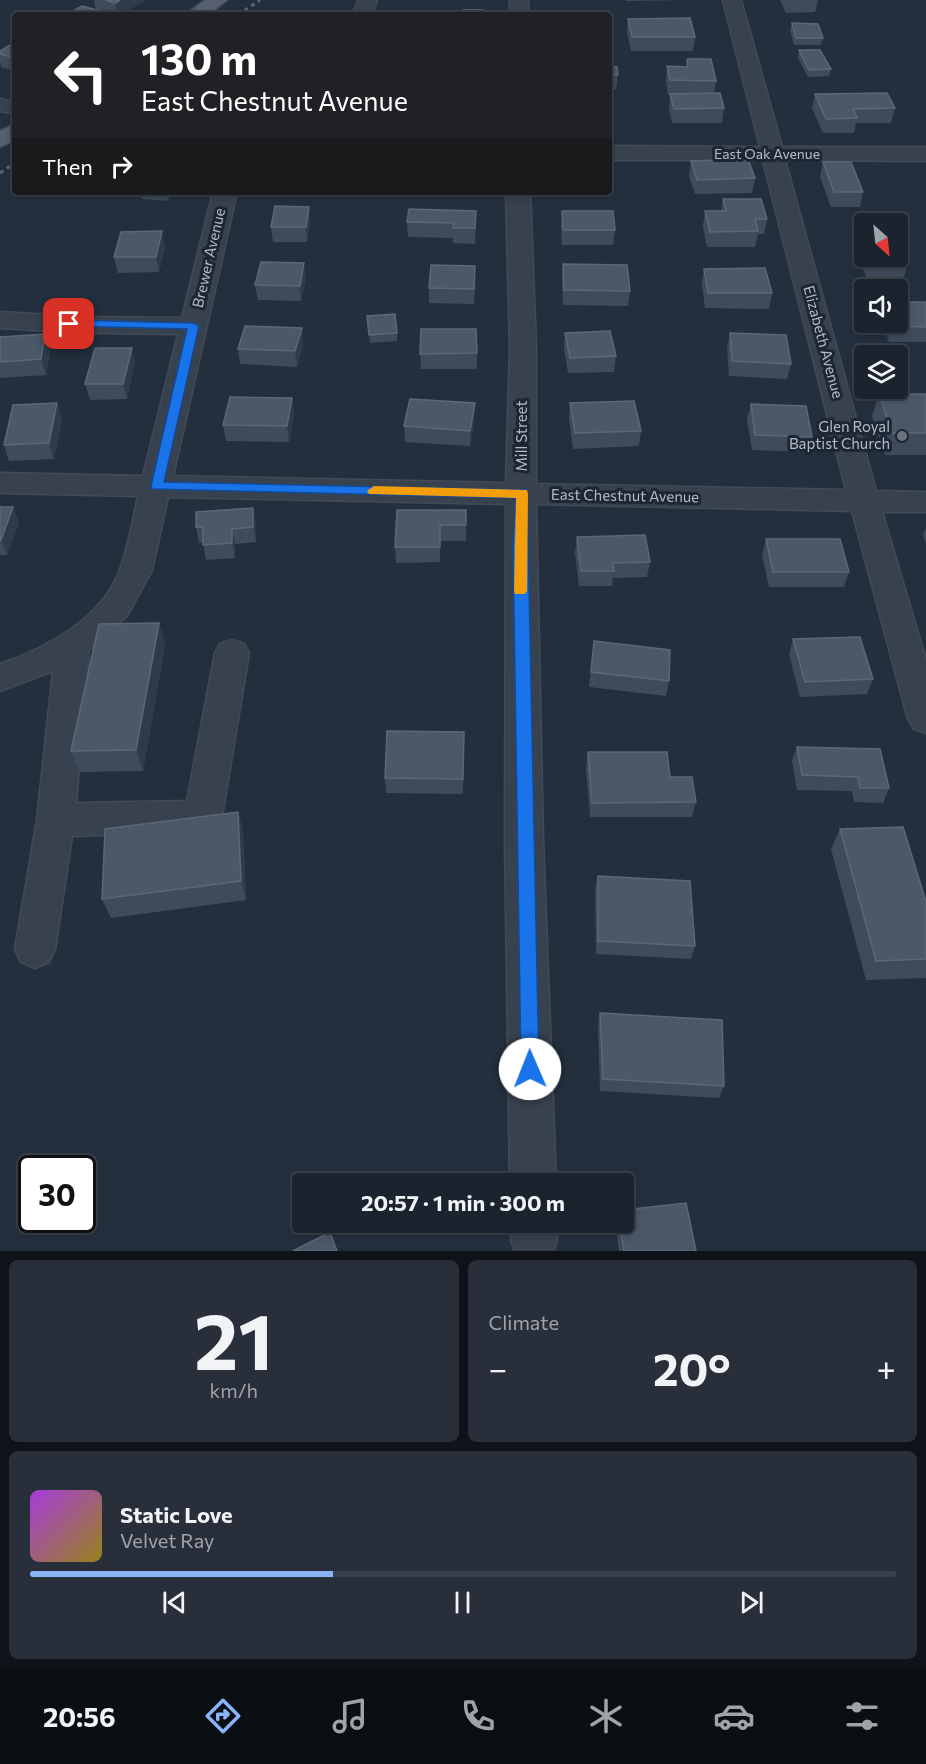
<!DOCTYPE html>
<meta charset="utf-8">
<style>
body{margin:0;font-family:Commissioner,sans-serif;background:#282f3a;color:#f1f3f6;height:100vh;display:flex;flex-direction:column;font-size:22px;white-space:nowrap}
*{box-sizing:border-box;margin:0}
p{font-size:20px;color:#a0a4aa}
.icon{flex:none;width:33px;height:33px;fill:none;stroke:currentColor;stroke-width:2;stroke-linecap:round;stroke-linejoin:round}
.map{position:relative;height:1251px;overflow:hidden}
.sheet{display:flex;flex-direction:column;gap:9px;padding:9px;background:#0f1319;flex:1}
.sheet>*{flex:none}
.banner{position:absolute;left:12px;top:12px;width:600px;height:183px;border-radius:6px;box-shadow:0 3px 9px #0003,0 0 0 2px #39404a;background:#202124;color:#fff;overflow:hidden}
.needle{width:39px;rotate:153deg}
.fabs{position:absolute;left:854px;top:213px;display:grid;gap:12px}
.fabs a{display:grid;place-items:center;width:54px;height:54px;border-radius:6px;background:#1b232e;box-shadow:0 3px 9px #0003,0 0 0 2px #39404a;font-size:30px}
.speed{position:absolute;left:18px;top:1155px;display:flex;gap:12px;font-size:30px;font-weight:700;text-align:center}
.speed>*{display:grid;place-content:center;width:78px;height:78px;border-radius:50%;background:#1b232e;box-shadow:0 3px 9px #0003,0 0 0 2px #39404a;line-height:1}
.speed .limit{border:3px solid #111;border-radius:9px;background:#fff;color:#111}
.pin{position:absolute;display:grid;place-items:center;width:51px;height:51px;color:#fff;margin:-26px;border-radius:12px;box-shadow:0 3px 9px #0006}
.me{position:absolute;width:66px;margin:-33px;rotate:359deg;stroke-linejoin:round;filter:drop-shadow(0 0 4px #0008)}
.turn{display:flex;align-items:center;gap:21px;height:126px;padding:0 30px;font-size:27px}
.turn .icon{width:78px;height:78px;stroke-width:2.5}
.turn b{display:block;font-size:42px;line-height:51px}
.then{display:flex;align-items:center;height:57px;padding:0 30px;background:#0003;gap:12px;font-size:22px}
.big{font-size:45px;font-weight:700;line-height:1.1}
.sheet .card{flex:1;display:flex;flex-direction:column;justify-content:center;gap:9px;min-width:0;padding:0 21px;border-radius:9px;background:#282f3a}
.sheet .dial{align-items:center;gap:0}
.dial b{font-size:78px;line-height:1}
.song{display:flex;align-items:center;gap:18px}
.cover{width:72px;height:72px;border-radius:9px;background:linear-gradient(135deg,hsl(280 70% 55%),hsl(50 70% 35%))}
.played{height:6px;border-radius:3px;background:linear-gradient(90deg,#8ab4f8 35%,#39404a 35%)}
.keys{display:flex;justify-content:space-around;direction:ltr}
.heat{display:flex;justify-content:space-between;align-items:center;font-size:33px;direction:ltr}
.sheet .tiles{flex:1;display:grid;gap:9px;grid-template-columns:1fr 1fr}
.card:last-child{grid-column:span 2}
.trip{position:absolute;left:292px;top:1173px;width:342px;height:60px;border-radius:6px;background:#1b232e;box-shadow:0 3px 9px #0003,0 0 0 2px #39404a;font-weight:700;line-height:60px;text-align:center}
.tabs{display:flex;height:96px;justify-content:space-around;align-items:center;background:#0b0e12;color:#a0a4aa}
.tabs .icon{width:42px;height:42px}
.tabs .current{color:#8ab4f8}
.tabs b{font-size:27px;color:#f1f3f6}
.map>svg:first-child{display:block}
</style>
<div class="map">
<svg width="926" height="1251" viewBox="0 0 926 1251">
<rect width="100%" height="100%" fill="#242f3e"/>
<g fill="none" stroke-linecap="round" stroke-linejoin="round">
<g stroke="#414a57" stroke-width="3">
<path id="minor" d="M 359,0 L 377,0 L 372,15 L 352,15 Z
M 510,0 L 528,0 L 529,15 L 509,15 Z
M 723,0 L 741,0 L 782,147 L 926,147 L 926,161 L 785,160 L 876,491 L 926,492 L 926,512 L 882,512 L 926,660 L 926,733 L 914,729 L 908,719 L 852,511 L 536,504 L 543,841 L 556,1184 L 510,1184 L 505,841 L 506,504 L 168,497 L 152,570 L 127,616 L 89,650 L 76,803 L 187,801 L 215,653 L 220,644 L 232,640 L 244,644 L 249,653 L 222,816 L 216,827 L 203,832 L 72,836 L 55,949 L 49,962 L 35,968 L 21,962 L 15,949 L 37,820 L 53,671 L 0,691 L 0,664 C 47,648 103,618 120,569 C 129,545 133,520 138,496 L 0,493 L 0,473 L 143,476 L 178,334 L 87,333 L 0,328 L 0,312 L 87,317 L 182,318 L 213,192 L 237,192 L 173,476 L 506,483 L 510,348 L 506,192 L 530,192 L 536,348 L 536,484 L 846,490 L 763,160 L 609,160 L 609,146 L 760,147 Z
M 0,99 L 15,102 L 15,114 L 0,111 Z
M 511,1222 L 557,1222 L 557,1241 L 553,1251 L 515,1251 L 511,1241 Z"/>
</g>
<g stroke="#414a57" stroke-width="3">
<path id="major" d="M 205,0 L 227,0 L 208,15 L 185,15 Z
M 15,124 L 15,140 L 0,147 L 0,131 Z"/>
</g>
<use href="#minor" fill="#38414e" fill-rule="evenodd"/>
<use href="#major" fill="#56606e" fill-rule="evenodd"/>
<path stroke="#5a6575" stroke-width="3" stroke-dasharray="4 4" stroke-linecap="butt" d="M 238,15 L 260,0
M 0,173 L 15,163"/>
</g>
<path fill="#3f4b5c" d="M 94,0 L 146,0 L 120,15 L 112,15 L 104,13 L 105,15 L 66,15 L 96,10 Z
M 626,0 L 686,0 L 626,1 Z
M 780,0 L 818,0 L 815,12 L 786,13 Z
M 628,19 L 695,37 L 693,51 L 631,51 L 627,32 Z
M 792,23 L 823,38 L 821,45 L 794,45 L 790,30 Z
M 799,50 L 831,69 L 829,76 L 808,77 L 798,58 Z
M 0,54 L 15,58 L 15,71 L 1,67 L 0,62 Z
M 687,59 L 716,81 L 714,93 L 724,108 L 722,123 L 672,123 L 669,108 L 670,95 L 668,95 L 666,81 L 667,66 L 686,67 Z
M 609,66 L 618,75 L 616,89 L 609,89 Z
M 815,94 L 895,108 L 891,123 L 856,123 L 854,133 L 823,133 L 812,108 Z
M 691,161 L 755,178 L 752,193 L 695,194 L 689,176 Z
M 823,162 L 863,192 L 860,207 L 831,207 L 820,177 Z
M 140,192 L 172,192 L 168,201 L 142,199 Z
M 567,192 L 599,192 L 598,195 L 567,194 Z
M 723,199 L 767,219 L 764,234 L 758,234 L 755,247 L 707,247 L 703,226 L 705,211 L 721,211 Z
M 409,209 L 476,226 L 475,244 L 453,243 L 453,238 L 408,237 L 407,222 Z
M 562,211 L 615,230 L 613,245 L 562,245 L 561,226 Z
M 310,222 L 307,242 L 273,242 L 271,227 Z
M 862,240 L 864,240 L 864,256 L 897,256 L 908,262 L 904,277 L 866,277 L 858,255 Z
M 165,247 L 159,272 L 118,273 L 114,257 Z
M 563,264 L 630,291 L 628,306 L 563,305 L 562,279 Z
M 704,269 L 772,293 L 769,309 L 705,308 L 702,284 Z
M 306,278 L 301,301 L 258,300 L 255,285 Z
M 475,281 L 474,304 L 429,303 L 429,288 Z
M 926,302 L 926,342 L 889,342 L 882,322 L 897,322 Z
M 367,316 L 397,333 L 397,341 L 370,343 Z
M 302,328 L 303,344 L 297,367 L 240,364 L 238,349 Z
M 565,333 L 616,356 L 614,372 L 568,373 L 564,348 Z
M 730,333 L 791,364 L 787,379 L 729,376 L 727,348 Z
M 0,337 L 50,350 L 46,375 L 0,378 Z
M 477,353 L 477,369 L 421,369 L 420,354 Z
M 135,363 L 127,399 L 90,400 L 85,384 Z
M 879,394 L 926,394 L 926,455 L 885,455 L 872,416 Z
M 292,398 L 294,413 L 289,442 L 226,441 L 223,425 Z
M 57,403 L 62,418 L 54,459 L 9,461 L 4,445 Z
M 475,403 L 475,419 L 470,446 L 405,442 L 404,426 Z
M 570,403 L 641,431 L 639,446 L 573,449 L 569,419 Z
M 751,404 L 812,437 L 808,452 L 752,450 L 747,419 Z
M 0,507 L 19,522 L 7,555 L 0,555 Z
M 466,510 L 466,541 L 440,541 L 440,562 L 396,563 L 395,547 Z
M 256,523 L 256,542 L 235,544 L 235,558 L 206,560 L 203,542 L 199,543 L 196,527 Z
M 926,528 L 926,544 L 923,535 Z
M 577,537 L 650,562 L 647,577 L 613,578 L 612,586 L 579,586 L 575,552 Z
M 766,539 L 849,572 L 844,587 L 769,587 L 762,555 Z
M 159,623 L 165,645 L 143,771 L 79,772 L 71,751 Z
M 793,639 L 873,679 L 867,694 L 800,697 L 789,654 Z
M 594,641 L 669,681 L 666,696 L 589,687 Z
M 464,732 L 463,794 L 386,793 L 385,778 Z
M 797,747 L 889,788 L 883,803 L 854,802 L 852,791 L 797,790 L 792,761 Z
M 588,752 L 670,777 L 696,802 L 692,817 L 590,817 L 586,767 Z
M 238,812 L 243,832 L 246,900 L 111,918 L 102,899 Z
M 840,829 L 926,902 L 926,978 L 866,980 L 831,849 Z
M 598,876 L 695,946 L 691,959 L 596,954 L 595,890 Z
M 600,1013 L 724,1086 L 719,1098 L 600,1091 L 598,1026 Z
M 615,1222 L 624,1222 L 696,1251 L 619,1251 Z"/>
<path fill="#2f3b4b" d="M 120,0 L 146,0 L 120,15 L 117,15 L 115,3 Z
M 167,192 L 172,192 L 168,201 L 166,193 Z
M 309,207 L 310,222 L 307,242 L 306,227 Z
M 162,231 L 165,247 L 159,272 L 156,257 Z
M 304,263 L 306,278 L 301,301 L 300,286 Z
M 302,328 L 303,344 L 297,367 L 295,351 Z
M 45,334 L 50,350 L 46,375 L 41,359 Z
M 132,348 L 135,363 L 127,399 L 123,384 Z
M 292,398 L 294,413 L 289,442 L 287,426 Z
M 57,403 L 62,418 L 54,459 L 49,443 Z
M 475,403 L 475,419 L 470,446 L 470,431 Z
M 13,507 L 19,522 L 7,555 L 1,540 Z
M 253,508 L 256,523 L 256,542 L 253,527 Z
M 232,529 L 235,544 L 235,558 L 232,543 Z
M 159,623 L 165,645 L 143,771 L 136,750 Z
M 238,812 L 243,832 L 246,900 L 241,881 Z"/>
<path fill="#4b5868" stroke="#5c6777" stroke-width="1.5" d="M 105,0 L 120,0 L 115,3 Z
M 82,6 L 104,12 L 100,15 L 66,15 Z
M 463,10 L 484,10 L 485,15 L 464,15 Z
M 690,18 L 695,37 L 632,37 L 628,19 Z
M 792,23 L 818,24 L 823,38 L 796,38 Z
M 15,42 L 15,58 L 0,54 L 0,51 Z
M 799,50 L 820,50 L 831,69 L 809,70 Z
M 687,59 L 711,59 L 716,81 L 670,80 L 667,66 L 688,67 Z
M 609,66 L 617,67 L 618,75 L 609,75 Z
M 720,93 L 724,108 L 674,109 L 670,94 Z
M 887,93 L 895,108 L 853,109 L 857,118 L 826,119 L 815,94 Z
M 748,159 L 755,178 L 697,180 L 691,161 Z
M 823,162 L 851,162 L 863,192 L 834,192 Z
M 145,192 L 167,192 L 166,193 Z
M 723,199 L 761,199 L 767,219 L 755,219 L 758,231 L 710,232 L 705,211 L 726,211 Z
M 275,206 L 309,207 L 306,227 L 271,227 Z
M 409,209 L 476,211 L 475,228 L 453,228 L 453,223 L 407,222 Z
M 562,211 L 613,211 L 615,230 L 563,230 Z
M 162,231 L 156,257 L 114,257 L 121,232 Z
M 897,240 L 899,240 L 908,262 L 870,262 L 868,256 L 897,256 Z
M 261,262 L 304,263 L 300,286 L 255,285 Z
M 563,264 L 627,265 L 630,291 L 564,290 Z
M 431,265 L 475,266 L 474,289 L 429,288 Z
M 765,268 L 772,293 L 708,293 L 704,269 Z
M 897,302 L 926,302 L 926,327 L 893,326 L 892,322 L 897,322 Z
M 395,314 L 397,333 L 369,335 L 367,316 Z
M 245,326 L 302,328 L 295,351 L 238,349 Z
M 421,329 L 476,329 L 477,353 L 420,354 Z
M 610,331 L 616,356 L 570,358 L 565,333 Z
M 730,333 L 786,335 L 791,364 L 732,361 Z
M 45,334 L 41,359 L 0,362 L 0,337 Z
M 95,348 L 132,348 L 123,384 L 85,384 Z
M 879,394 L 926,394 L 926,433 L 892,433 Z
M 230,397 L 292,398 L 287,426 L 223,425 Z
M 410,399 L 475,403 L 470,431 L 404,426 Z
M 634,401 L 641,431 L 575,433 L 570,403 Z
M 57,403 L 49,443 L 4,445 L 13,405 Z
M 751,404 L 806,406 L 812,437 L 755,435 Z
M 0,507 L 13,507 L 1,540 L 0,540 Z
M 253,508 L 253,527 L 232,529 L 232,543 L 203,545 L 203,527 L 196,527 L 196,512 Z
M 397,510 L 466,510 L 466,525 L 440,525 L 440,547 L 395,547 Z
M 645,535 L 650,562 L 613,563 L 614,571 L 581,571 L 577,537 Z
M 766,539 L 840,539 L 849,572 L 773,572 Z
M 159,623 L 136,750 L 71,751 L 99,624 Z
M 860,637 L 873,679 L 805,682 L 793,639 Z
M 594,641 L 670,650 L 669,681 L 591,672 Z
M 387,731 L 464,732 L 463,779 L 385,778 Z
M 797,747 L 880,749 L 889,788 L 860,788 L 858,777 L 802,775 Z
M 588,752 L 667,752 L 670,777 L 692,777 L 696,802 L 592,803 Z
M 238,812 L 241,881 L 102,899 L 105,829 Z
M 903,827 L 926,902 L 926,959 L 876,961 L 840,829 Z
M 598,876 L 690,881 L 695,946 L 598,941 Z
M 600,1013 L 722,1020 L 724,1086 L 603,1079 Z
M 686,1203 L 696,1251 L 624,1251 L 619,1222 L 624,1222 L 624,1210 Z
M 330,1232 L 337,1251 L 293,1251 Z"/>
<path fill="#1a73e8" stroke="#114b97" stroke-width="1.5" d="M 69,320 L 193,323 L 199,326 L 164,482 L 527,490 L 539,1069 L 536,1076 L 530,1078 L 523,1076 L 521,1069 L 513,547 L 516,498 L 152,489 L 151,486 L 187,329 L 66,326 L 66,321 Z"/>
<path fill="#f59e0b" d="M 374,486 L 527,490 L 528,494 L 527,591 L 525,594 L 515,594 L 514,591 L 516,498 L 369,494 L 367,491 Z"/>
<circle fill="#6b7280" stroke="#1d2633" stroke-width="2" cx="902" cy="436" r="6"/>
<g text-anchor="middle" stroke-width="6" stroke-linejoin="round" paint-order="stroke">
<g font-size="14" fill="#b4bcc9" stroke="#1d2633">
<text x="767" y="159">East Oak Avenue</text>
</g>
<g font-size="15" fill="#b4bcc9" stroke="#1d2633">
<text transform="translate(209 258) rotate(-77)" y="5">Brewer Avenue</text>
<text transform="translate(823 342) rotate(75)" y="5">Elizabeth Avenue</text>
<text transform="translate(522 436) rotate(-90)" y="5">Mill Street</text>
<text transform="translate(625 496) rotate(1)" y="5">East Chestnut Avenue</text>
</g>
<g font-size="15" fill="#b4bcc9" stroke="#1d2633" text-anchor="end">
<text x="890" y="432">Glen Royal<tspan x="890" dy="17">Baptist Church</tspan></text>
</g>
</g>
</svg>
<div class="fabs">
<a><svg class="needle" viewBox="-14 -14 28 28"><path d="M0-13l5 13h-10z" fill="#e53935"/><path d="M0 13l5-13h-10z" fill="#a0a4aa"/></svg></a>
<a><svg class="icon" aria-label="sound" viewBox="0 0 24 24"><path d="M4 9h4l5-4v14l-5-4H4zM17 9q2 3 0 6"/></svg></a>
<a><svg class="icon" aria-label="layers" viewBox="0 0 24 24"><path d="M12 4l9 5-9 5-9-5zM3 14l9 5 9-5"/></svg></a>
</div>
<div class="speed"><div class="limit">30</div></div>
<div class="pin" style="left:69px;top:324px;background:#d93025"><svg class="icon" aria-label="arrive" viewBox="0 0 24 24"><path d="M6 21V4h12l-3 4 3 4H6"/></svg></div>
<svg class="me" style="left:530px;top:1069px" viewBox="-20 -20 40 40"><circle r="19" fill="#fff"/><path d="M0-13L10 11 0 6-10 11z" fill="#1a73e8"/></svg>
<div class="trip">20:57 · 1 min · 300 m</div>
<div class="banner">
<div class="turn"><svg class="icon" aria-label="left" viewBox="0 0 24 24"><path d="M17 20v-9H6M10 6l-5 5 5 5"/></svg><div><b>130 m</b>East Chestnut Avenue</div></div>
<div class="then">Then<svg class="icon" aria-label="right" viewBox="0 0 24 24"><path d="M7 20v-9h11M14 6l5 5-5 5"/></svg></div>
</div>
</div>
<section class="sheet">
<div class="tiles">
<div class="card dial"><b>21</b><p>km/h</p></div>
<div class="card"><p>Climate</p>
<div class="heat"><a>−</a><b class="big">20°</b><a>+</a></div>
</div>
<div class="card">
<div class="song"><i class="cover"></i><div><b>Static Love</b><p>Velvet Ray</p></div></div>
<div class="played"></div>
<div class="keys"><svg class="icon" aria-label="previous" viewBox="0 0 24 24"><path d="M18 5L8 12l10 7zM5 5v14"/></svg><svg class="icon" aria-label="pause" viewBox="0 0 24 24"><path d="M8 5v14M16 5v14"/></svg><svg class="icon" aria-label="next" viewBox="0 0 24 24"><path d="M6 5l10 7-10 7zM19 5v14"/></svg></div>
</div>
</div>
</section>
<nav class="tabs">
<b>20:56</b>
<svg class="icon current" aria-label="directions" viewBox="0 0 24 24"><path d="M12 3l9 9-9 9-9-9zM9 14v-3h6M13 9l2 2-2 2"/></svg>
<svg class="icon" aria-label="music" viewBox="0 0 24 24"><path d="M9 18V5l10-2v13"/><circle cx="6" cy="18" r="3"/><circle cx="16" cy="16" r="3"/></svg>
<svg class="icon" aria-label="phone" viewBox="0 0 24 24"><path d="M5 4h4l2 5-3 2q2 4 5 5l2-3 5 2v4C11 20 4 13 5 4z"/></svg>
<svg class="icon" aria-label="climate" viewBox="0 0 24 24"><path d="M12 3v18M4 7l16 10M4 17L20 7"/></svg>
<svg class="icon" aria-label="car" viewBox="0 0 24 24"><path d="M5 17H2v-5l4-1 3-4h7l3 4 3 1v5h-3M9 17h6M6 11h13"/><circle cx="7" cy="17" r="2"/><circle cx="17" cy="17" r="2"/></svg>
<svg class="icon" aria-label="filters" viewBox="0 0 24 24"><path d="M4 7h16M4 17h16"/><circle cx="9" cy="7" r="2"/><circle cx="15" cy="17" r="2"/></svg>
</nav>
